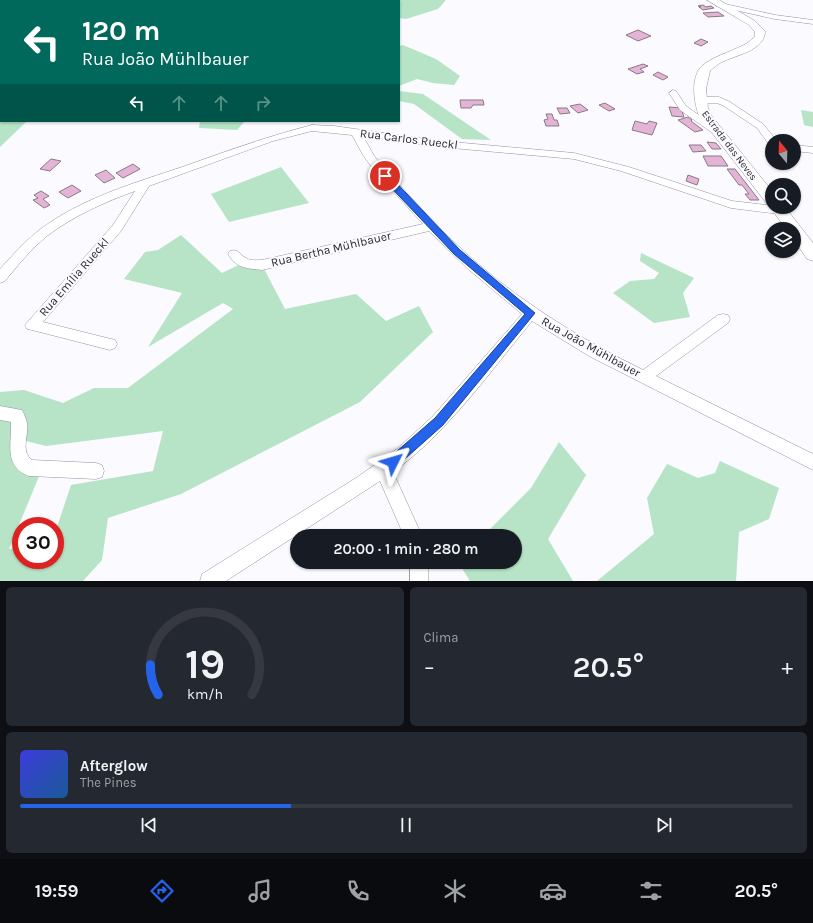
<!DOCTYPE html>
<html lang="pt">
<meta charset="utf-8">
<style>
body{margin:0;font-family:Karla,sans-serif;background:#242831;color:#f1f3f6;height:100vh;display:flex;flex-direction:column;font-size:15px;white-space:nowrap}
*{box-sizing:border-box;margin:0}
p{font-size:13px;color:#9ea1a6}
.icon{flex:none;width:22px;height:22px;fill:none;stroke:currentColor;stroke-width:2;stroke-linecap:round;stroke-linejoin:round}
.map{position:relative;height:581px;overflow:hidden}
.drawer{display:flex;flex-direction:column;gap:6px;padding:6px;background:#0d0f14;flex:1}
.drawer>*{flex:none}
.guide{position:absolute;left:0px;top:0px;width:400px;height:122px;box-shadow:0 1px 3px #0004;background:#00695c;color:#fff;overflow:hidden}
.needle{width:26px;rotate:341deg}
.controls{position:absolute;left:765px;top:134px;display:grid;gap:8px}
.controls a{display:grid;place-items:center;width:36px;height:36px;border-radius:50%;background:#171b24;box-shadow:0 1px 3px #0004;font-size:20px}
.speed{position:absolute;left:12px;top:517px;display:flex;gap:8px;font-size:20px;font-weight:700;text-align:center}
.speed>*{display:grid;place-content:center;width:52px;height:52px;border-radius:50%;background:#171b24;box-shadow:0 1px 3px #0004;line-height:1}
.speed .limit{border:6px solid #d22;background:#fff;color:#111}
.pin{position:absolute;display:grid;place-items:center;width:34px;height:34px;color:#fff;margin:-17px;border:2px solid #fff;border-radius:50%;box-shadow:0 1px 4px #0007}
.me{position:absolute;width:44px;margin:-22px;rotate:50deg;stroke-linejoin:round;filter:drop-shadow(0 0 3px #0008)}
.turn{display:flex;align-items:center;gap:14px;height:84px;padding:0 16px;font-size:18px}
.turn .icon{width:52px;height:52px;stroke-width:2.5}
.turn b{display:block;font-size:28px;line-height:34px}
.lanes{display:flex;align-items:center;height:38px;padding:0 16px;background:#0003;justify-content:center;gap:20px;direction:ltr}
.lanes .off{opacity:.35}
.big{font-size:30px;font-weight:600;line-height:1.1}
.drawer .tile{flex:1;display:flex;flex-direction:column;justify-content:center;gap:6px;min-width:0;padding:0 14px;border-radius:6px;background:#242831}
.drawer .dial{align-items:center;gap:0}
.dial svg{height:104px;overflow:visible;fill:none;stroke:#363941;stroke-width:7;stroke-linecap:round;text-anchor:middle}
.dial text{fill:#f1f3f6;stroke:none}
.song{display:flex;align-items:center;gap:12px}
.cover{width:48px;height:48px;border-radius:6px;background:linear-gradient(135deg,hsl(240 70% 55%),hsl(210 70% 35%))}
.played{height:4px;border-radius:2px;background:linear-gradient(90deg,#2563eb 35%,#363941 35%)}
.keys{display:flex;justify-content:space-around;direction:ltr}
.heat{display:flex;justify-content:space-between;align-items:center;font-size:22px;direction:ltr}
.drawer .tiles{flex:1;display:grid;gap:6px;grid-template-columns:1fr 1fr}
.tile:last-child{grid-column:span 2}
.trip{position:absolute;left:290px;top:529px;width:232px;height:40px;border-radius:20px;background:#171b24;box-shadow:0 1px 3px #0004;font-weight:600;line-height:40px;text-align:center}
.tab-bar{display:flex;height:64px;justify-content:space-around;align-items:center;background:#090b0e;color:#9ea1a6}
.tab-bar .icon{width:28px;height:28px}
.tab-bar .active{color:#2563eb}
.tab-bar b{font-size:18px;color:#f1f3f6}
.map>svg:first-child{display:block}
</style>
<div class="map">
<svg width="813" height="581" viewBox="0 0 813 581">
<rect width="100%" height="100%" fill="#fbfafe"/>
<path fill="#b7e3c6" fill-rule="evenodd" d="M 0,0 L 176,0 L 1,1 L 1,121 L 27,121 L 0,147 Z
M 222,0 L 446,0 L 438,9 L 406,19 L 399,18 L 399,1 Z
M 403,45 L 436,59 L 460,76 L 454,85 L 433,83 L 417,79 L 399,86 L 399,46 Z
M 399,91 L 423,94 L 491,140 L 462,139 L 414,104 L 399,101 Z
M 801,110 L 813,112 L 813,127 L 804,125 Z
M 200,121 L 245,121 L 237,130 L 199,128 Z
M 281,167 L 309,203 L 229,222 L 211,194 Z
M 181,235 L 222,273 L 243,263 L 262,265 L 285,309 L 356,294 L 386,321 L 419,306 L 433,332 L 360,402 L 181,494 L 108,518 L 102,560 L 83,581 L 0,581 L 0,392 L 24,390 L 63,403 L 94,388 L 128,388 L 233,309 L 223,303 L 148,347 L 182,293 L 124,279 L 145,252 L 158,250 ZM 163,431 L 153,471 L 71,485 L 55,533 L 55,560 L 21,560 L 21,548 L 9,549 L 42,469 L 17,450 L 18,439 L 46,446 Z
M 641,253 L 694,278 L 683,293 L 690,317 L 654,323 L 613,293 L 630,281 L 654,279 L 659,273 L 640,261 Z
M 559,442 L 586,475 L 548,539 L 573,581 L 470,581 L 458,562 L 515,562 L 515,536 L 483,536 L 531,488 Z
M 720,461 L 779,488 L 769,519 L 739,532 L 736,581 L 597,581 L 654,534 L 647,498 L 667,464 L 698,478 L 715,473 Z"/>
<path fill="#e4b4d7" stroke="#897984" d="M 703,5 L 706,7 L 711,6 L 714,8 L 703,10 L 699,7 L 701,7 L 698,6 Z
M 718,12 L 724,16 L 708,17 L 703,13 Z
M 638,30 L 651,36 L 638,41 L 626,35 Z
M 701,39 L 708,42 L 701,46 L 694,43 Z
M 643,64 L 648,66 L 640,69 L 644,72 L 637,74 L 628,69 Z
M 658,72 L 668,77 L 663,80 L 653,75 Z
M 460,100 L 483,100 L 484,105 L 473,105 L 471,108 L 461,108 Z
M 605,103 L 615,109 L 609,111 L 599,105 Z
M 580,104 L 588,110 L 578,113 L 570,106 Z
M 669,107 L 681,108 L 684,117 L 672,116 Z
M 557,108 L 567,108 L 570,113 L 560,114 Z
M 546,114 L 552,114 L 554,120 L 557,120 L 559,126 L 546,126 L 544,120 L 548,119 Z
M 688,117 L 692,120 L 691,121 L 703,130 L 695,132 L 678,120 Z
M 635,121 L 647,124 L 649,121 L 657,123 L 652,135 L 632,130 Z
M 707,142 L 716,143 L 721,149 L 712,149 Z
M 689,145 L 701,145 L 706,151 L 693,152 Z
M 703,156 L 721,156 L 728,166 L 708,166 Z
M 51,159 L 61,161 L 50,171 L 40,169 Z
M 133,164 L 140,169 L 123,178 L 116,173 Z
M 727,169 L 735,169 L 759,200 L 750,200 L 745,194 L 749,194 L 742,185 L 739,185 Z
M 106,170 L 115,178 L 104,183 L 95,175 Z
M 688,175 L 699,179 L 697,185 L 686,181 Z
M 72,185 L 81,191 L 68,198 L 59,192 Z
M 41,191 L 49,196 L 43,199 L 50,205 L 44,208 L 33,200 L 38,198 L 34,195 Z"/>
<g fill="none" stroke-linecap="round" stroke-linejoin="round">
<g stroke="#9791a2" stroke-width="1">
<path id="minor" d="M 716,2 L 775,15 L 813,20 L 813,24 L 775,19 L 716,6 Z
M 673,90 L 676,91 L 686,106 L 720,130 L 722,132 L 720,134 L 714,134 L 680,110 L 669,93 Z
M 707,97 L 719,97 L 730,102 L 763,124 L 777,141 L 772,141 L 772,144 L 768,143 L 757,128 L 724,106 L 717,103 L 709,103 L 701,106 L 696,103 Z
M 312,125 L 334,126 L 441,141 L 574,153 L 629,167 L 732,201 L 783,207 L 785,210 L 783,213 L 779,214 L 731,208 L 621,171 L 574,159 L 441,147 L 363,136 L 373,154 L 381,165 C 412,198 442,233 477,263 C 527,306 583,340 643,370 L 718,315 L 723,314 L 728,315 L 730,319 L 728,323 L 656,376 L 813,454 L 813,470 L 589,356 L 532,321 C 490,372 447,433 393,472 L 422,536 L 404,536 L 380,481 L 226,581 L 200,581 L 202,574 L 356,478 L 397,449 L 433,416 L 522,314 L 468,269 L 429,231 L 262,270 C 247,268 237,269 228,254 L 230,251 C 239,248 239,255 246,258 C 250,261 257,260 262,260 L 423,224 L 373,169 L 363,155 L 352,135 L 312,131 L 273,141 L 149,186 L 121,231 L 43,322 L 115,340 L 117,344 L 115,348 L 110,350 L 32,330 L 27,329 L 25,325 L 113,225 L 135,191 C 105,202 73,216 47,236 C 31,249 18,265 5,281 L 0,283 L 0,269 C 12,256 24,242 38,231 C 81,198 135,183 185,166 C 227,151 269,136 312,125 Z
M 794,145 L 813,147 L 813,153 L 794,151 Z
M 0,406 L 22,410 C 24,414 26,418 27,423 C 29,435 20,451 32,460 L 96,463 L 102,465 L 104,471 L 102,477 L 96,479 L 29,476 C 3,466 12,443 11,422 L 0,420 Z
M 410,562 L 428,562 L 428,581 L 410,581 Z"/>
</g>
<g stroke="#9791a2" stroke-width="1">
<path id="major" d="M 707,0 L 719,0 L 755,21 L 765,31 C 765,51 735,55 720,63 C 717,65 713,68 710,71 L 706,89 L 708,108 L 711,115 L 772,191 L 772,207 L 785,207 L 813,243 L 813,261 L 807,259 L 794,240 L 794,229 L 786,229 L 770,207 L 771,205 L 767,204 L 699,116 C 694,103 690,77 702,66 C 711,58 724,54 735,49 C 742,46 750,43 755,36 L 755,32 L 749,25 Z"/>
</g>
<use href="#minor" fill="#fff" fill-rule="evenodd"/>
<use href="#major" fill="#fff" fill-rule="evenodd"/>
</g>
<path fill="#2563eb" stroke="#184099" d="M 382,174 L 388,174 L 460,250 L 535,313 L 443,425 L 397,466 L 393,468 L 389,466 L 388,462 L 389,458 L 435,418 L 525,314 L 454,254 L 382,178 Z"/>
<g text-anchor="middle" stroke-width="4" stroke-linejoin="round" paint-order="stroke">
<g font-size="10" fill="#2b2930" stroke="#fbfafe">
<text transform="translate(730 145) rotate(53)" y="4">Estrada das Neves</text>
</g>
<g font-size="12" fill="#2b2930" stroke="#fbfafe">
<text transform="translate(409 139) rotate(7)" y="4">Rua Carlos Rueckl</text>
<text transform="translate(331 249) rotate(-13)" y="4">Rua Bertha Mühlbauer</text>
<text transform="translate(74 277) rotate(-49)" y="4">Rua Emília Rueckl</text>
<text transform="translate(591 347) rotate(29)" y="4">Rua João Mühlbauer</text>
</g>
</g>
</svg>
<div class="controls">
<a><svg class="needle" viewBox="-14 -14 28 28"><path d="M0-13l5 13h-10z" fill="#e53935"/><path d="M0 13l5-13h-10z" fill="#9ea1a6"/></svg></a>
<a><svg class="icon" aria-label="search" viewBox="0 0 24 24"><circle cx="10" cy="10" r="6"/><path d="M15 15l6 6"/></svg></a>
<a><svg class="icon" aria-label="layers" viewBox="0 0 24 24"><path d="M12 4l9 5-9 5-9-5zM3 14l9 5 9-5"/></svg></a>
</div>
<div class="speed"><div class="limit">30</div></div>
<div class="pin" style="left:385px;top:176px;background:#d93025"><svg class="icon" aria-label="arrive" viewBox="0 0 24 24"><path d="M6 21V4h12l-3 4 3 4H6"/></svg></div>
<svg class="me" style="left:393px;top:462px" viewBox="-20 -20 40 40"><path d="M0-17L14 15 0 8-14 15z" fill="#2563eb" stroke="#fff" stroke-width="4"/></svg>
<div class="trip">20:00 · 1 min · 280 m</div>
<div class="guide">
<div class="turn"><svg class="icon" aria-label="left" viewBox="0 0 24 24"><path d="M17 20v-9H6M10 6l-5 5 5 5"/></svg><div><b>120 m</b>Rua João Mühlbauer</div></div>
<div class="lanes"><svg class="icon" aria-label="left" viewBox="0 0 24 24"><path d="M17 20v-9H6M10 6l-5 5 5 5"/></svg><svg class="icon off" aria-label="ahead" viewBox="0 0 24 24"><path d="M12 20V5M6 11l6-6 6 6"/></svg><svg class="icon off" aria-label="ahead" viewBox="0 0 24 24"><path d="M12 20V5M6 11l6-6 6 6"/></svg><svg class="icon off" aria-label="right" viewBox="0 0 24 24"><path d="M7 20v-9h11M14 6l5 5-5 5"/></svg></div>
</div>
</div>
<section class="drawer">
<div class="tiles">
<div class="tile dial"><svg viewBox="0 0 100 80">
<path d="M14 69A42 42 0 1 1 86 69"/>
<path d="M14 69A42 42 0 0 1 8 46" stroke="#2563eb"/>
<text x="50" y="56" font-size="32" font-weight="700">19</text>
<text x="50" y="72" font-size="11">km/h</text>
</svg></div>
<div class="tile"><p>Clima</p>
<div class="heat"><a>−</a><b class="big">20.5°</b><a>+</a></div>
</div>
<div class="tile">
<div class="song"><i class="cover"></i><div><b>Afterglow</b><p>The Pines</p></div></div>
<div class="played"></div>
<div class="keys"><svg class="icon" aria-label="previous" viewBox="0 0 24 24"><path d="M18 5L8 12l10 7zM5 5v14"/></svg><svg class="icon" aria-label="pause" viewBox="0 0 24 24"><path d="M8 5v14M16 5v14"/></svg><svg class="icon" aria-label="next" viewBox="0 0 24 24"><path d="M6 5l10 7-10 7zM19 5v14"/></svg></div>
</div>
</div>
</section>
<nav class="tab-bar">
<b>19:59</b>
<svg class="icon active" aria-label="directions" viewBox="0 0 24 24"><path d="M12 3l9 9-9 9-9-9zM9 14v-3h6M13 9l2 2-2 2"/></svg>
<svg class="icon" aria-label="music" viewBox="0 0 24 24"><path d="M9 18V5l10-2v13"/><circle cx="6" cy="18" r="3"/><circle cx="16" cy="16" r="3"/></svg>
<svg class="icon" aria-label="phone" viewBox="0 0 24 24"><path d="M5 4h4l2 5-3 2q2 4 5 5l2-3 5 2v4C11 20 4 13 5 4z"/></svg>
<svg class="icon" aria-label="climate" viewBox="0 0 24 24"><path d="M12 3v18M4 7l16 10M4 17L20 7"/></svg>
<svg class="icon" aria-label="car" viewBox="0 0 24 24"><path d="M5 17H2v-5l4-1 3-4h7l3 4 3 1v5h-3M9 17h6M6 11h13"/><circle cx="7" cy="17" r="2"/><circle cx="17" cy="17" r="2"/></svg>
<svg class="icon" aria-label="filters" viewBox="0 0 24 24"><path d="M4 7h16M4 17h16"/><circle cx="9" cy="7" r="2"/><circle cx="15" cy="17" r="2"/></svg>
<b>20.5°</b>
</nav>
